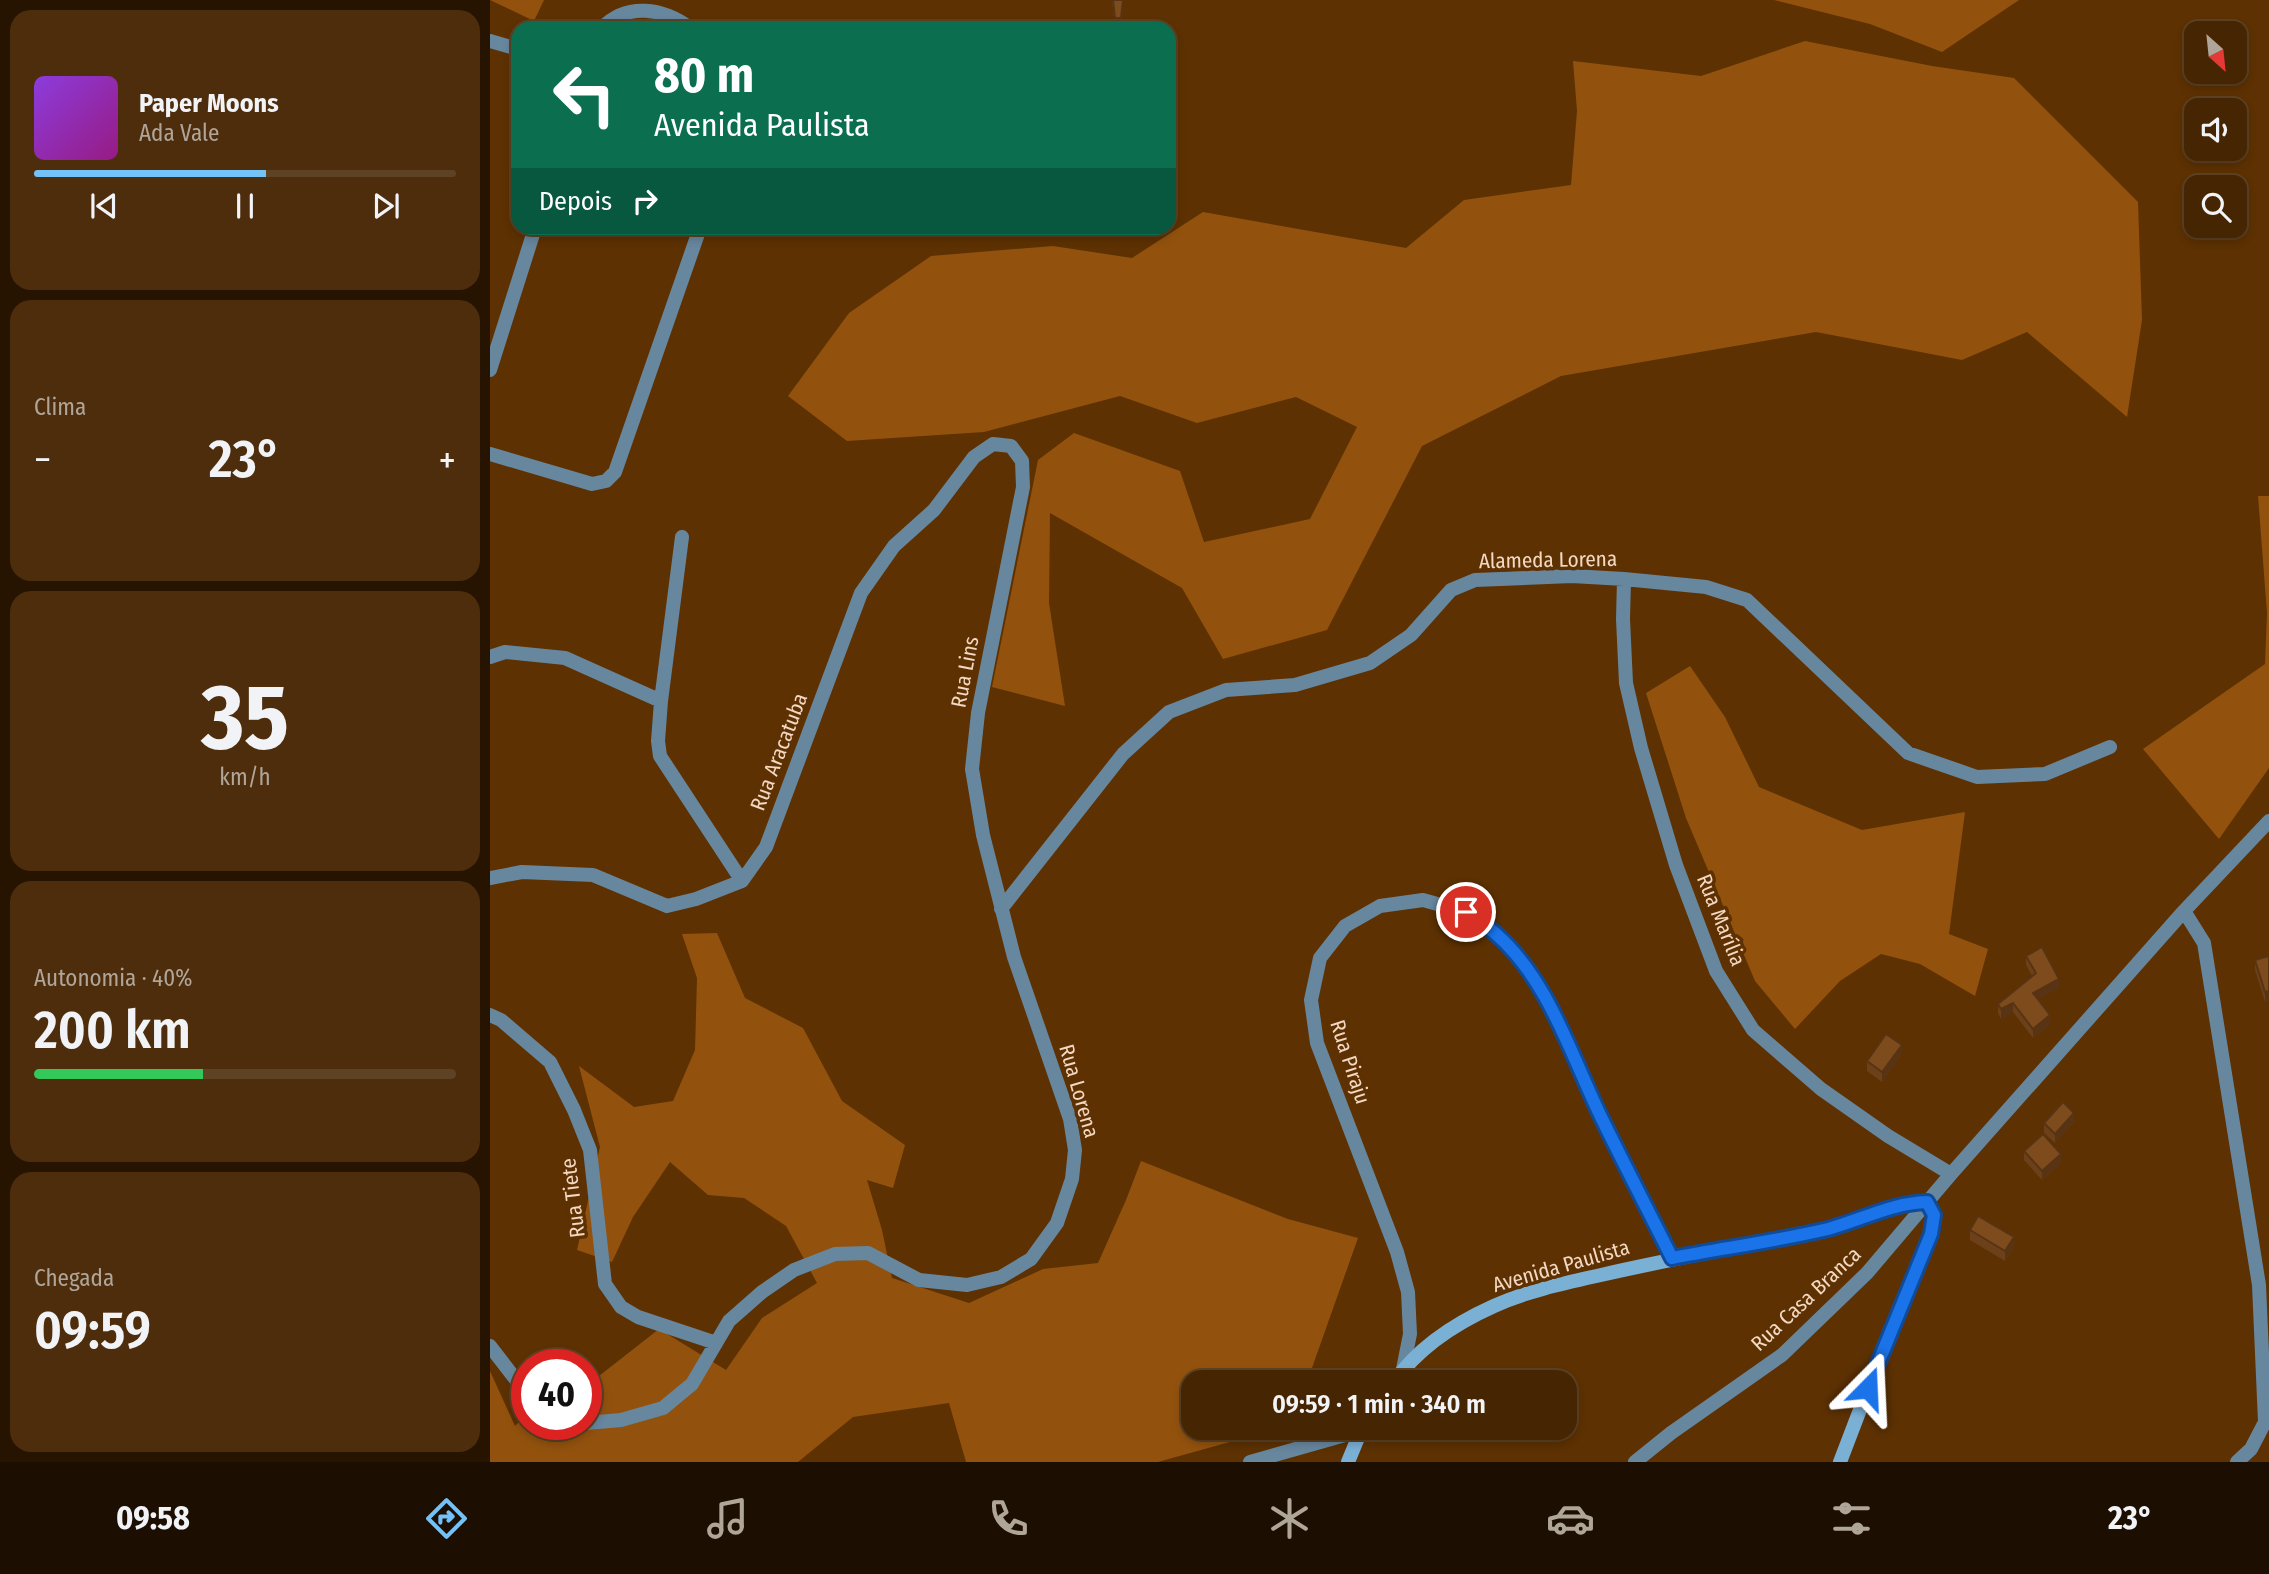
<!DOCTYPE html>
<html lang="pt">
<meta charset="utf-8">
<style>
body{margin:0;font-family:"Fira Sans Condensed",sans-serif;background:#4d2d0c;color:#f1f3f6;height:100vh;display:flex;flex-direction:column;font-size:26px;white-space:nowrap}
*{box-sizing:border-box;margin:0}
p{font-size:23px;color:#b0a599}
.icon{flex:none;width:38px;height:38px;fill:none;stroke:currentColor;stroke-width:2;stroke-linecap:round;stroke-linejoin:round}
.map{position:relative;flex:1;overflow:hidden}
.details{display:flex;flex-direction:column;gap:10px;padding:10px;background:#261401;width:490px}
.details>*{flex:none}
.hud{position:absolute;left:21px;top:21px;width:665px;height:214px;border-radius:21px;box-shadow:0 4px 10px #0003,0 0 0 2px #5e4224;background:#0b6e4f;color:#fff;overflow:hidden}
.needle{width:46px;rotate:153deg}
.buttons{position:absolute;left:1694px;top:21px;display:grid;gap:14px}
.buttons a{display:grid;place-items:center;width:63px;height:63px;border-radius:14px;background:#462502;box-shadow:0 4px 10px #0003,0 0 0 2px #5e4224;font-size:35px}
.speed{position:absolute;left:21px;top:1349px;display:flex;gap:14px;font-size:35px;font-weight:700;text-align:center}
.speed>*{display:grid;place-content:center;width:91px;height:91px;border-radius:50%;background:#462502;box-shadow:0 4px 10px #0003,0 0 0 2px #5e4224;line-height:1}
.speed .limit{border:10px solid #d22;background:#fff;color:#111}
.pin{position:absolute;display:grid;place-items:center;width:60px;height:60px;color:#fff;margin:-30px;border:4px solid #fff;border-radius:50%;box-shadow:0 2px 7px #0007}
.me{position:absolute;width:77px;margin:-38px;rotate:21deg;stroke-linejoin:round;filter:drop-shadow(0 0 5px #0008)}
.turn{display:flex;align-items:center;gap:24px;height:147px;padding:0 28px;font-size:32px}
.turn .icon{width:91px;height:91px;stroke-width:2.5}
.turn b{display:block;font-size:49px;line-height:60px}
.then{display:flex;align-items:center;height:66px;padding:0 28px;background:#0003;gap:14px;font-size:26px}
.big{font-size:52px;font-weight:600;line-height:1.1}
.details .widget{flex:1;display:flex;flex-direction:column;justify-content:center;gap:10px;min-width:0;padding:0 24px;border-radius:21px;background:#4d2d0c}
.details .dial{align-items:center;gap:0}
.dial b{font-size:91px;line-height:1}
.song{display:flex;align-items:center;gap:21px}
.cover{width:84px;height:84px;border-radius:10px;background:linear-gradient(135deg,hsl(270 70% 55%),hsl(310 70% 35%))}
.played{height:7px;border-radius:4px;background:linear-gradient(90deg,#73c1f6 55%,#5e4224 55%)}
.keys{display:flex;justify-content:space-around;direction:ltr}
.heat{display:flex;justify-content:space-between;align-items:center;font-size:38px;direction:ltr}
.charge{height:10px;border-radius:5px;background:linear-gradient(90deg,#34c759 40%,#5e4224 0)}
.trip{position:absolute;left:691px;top:1370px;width:396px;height:70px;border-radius:21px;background:#462502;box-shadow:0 4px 10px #0003,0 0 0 2px #5e4224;font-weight:600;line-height:70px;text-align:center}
.tabs{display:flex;height:112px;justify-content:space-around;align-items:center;background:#1c0f01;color:#b0a599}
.tabs .icon{width:49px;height:49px}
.tabs .current{color:#73c1f6}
.tabs b{font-size:32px;color:#f1f3f6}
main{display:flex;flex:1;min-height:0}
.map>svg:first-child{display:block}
</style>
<main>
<section class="details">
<div class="widget">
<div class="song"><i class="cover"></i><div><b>Paper Moons</b><p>Ada Vale</p></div></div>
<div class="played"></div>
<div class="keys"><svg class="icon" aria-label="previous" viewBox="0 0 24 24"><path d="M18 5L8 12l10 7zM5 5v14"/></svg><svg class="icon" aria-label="pause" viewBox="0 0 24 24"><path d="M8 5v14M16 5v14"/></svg><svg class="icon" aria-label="next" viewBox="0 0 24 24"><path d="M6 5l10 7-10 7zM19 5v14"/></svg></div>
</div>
<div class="widget"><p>Clima</p>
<div class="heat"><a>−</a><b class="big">23°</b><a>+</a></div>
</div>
<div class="widget dial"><b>35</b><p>km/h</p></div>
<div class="widget"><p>Autonomia · 40%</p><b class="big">200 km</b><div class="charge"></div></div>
<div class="widget"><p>Chegada</p><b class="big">09:59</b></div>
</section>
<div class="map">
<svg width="1779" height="1462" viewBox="0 0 1779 1462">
<rect width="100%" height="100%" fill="#5d3102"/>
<path fill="#92520e" d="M 0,0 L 54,0 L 44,21 Z
M 1284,0 L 1529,0 L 1452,52 L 1380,24 Z
M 1315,41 L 1442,66 L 1524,78 L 1648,202 L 1652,320 L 1637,417 L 1537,332 L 1472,360 L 1326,332 L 1071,376 L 932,446 L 837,630 L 733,659 L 692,588 L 560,513 L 559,603 L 575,706 L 502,687 L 548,460 L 584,433 L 690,471 L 714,542 L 820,519 L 867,427 L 806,397 L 707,423 L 630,396 L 494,432 L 357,441 L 298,396 L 359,313 L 441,256 L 563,246 L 642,258 L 713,212 L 916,248 L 974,200 L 1081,185 L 1087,111 L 1083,61 L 1211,76 Z
M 1768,496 L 1779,496 L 1779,768 L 1729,839 L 1653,749 L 1775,664 L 1777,613 Z
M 1200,666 L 1235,717 L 1269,787 L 1372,830 L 1475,812 L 1459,934 L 1498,949 L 1485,996 L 1430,964 L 1391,954 L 1350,981 L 1305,1029 L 1265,981 L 1196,818 L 1156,693 Z
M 227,933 L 255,998 L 313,1028 L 352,1101 L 415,1145 L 403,1188 L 377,1180 L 392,1230 L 402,1278 L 479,1303 L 553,1269 L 608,1263 L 636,1200 L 651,1161 L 798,1219 L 868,1238 L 817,1382 L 704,1382 L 704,1428 L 790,1428 L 668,1462 L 476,1462 L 459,1403 L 363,1417 L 308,1462 L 0,1462 L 0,1371 L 25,1426 L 37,1413 L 37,1424 L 96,1424 L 96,1376 L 109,1376 L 169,1329 L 236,1370 L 272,1318 L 327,1283 L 296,1226 L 254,1198 L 218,1195 L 180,1162 L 143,1217 L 122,1262 L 87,1250 L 110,1147 L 89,1066 L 144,1107 L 183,1101 L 205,1050 L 207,978 L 192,934 Z"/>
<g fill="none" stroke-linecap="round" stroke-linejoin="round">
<path stroke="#67879f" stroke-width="14" d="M 112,28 C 137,2 173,8 200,28
M 0,41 L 28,49
M 0,370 L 45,228
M 0,454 L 102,484 L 116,481 L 125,472 L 210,228
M 192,537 L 171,701 L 168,741 L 170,756 L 252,881
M 1134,579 L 1133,619 L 1136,683 L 1151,748 L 1186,865 L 1226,971 L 1263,1030 L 1331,1089 L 1398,1136 L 1461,1174
M 0,657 L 15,652 L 75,658 L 171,701
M 0,878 L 32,872 L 103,875 L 177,906 L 206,899 L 252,881 L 276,847 L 371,593 L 404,546 L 444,510 L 484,457 L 503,444 L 521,446 L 532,461 L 533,487 L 488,713 L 482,769 L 493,835 L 524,957 L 580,1119 L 585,1150 L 582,1179 L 567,1223 L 541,1259 L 511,1277 L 477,1285 L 429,1280 L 378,1253 L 345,1254 L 304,1270 L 272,1292 L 239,1321 L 202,1384 L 173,1408 L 131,1420 L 96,1423
M 511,909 L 633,754 L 679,712 L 736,690 L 805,685 L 880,663 L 921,635 L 961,590 L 985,580 L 1082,576 L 1134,579 L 1216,587 L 1257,600 L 1418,753 L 1487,777 L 1555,774 L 1620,747
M 1694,911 L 1714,943 L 1769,1285 L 1775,1422 L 1761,1449 L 1747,1462
M 0,1015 L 11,1020 L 60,1062 L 84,1110 L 100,1150 L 115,1284 L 131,1307 L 148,1317 L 226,1343
M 0,1346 L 37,1394
M 913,1369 L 920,1334 L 918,1292 L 907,1252 L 827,1043 L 821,1000 L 830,958 L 855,926 L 890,906 L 933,900 L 976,912 L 1007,935 L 1033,964 L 1054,997 L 1087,1061 L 1110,1117 L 1182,1258
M 760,1462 L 869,1431
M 1145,1462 L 1181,1433 L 1292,1355 L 1377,1273 L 1461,1174 L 1694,911 L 1779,821"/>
<path stroke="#7bb0d5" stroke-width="14" d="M 904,1382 C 928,1348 966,1323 1004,1306 C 1037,1291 1075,1283 1111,1275 C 1185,1258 1260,1245 1335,1229 C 1370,1222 1400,1203 1437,1202 L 1444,1215 L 1441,1234 L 1407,1313 L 1350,1462
M 858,1462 L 872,1428"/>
</g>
<path fill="#6c4018" d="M 622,0 L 633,0 L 631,27 L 625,27 Z
M 1536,956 L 1569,988 L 1548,999 L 1560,1024 L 1543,1038 L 1523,1012 L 1511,1019 L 1508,1013 L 1508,1004 L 1542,976 L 1536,965 Z
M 1779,956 L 1775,1002 L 1765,970 L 1765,960 Z
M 1412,1054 L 1392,1082 L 1377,1071 L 1377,1061 Z
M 1584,1122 L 1565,1143 L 1554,1133 L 1554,1123 Z
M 1534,1151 L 1571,1163 L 1552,1180 L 1534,1160 Z
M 1480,1230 L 1524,1246 L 1515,1261 L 1480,1240 Z"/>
<path fill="#583414" d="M 1569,979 L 1569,988 L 1543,1002 L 1543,993 Z
M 1779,991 L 1779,1001 L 1775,1002 L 1775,992 Z
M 1523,1003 L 1523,1012 L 1511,1019 L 1511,1009 Z
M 1560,1015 L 1560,1024 L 1543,1038 L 1543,1029 Z
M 1412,1045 L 1412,1054 L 1392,1082 L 1392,1072 Z
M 1584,1113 L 1584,1122 L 1565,1143 L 1565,1134 Z
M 1571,1154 L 1571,1163 L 1552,1180 L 1552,1171 Z
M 1524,1237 L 1524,1246 L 1515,1261 L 1515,1251 Z"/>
<path fill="#7e4b1c" stroke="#583414" stroke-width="2" d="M 623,0 L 633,0 L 631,18 L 625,18 Z
M 1552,947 L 1569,979 L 1543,993 L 1560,1015 L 1543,1029 L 1523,1003 L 1511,1009 L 1508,1004 L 1546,973 L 1536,956 Z
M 1779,956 L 1779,991 L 1775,992 L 1765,960 Z
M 1396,1034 L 1412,1045 L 1392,1072 L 1377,1061 Z
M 1573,1102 L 1584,1113 L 1565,1134 L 1554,1123 Z
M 1553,1134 L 1571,1154 L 1552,1171 L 1534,1151 Z
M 1488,1216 L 1524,1237 L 1515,1251 L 1480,1230 Z"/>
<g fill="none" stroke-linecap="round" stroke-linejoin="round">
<g stroke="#114b97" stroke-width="18">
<path id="route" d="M 976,912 C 986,919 997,926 1006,934 C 1059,980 1082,1058 1112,1119 C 1135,1166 1159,1212 1182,1258 C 1234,1248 1287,1241 1338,1229 C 1371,1220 1402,1203 1437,1202 L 1444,1215 L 1441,1234 L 1378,1388"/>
</g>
<use href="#route" stroke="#1a73e8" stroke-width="12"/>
</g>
<g text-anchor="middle" stroke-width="7" stroke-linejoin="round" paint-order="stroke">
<g font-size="21" fill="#f3d8c3" stroke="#5d3102">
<text transform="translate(1058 560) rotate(-1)" y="7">Alameda Lorena</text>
<text transform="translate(475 672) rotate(-79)" y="7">Rua Lins</text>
<text transform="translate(289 752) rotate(-69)" y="7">Rua Aracatuba</text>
<text transform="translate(1231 920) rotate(68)" y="7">Rua Marília</text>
<text transform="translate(860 1062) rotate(72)" y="7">Rua Piraju</text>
<text transform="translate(589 1091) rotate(74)" y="7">Rua Lorena</text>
<text transform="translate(83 1198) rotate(-97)" y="7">Rua Tiete</text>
<text transform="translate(1071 1266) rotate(-16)" y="7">Avenida Paulista</text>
<text transform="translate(1316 1299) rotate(-43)" y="7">Rua Casa Branca</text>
</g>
</g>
</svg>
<div class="buttons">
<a><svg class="needle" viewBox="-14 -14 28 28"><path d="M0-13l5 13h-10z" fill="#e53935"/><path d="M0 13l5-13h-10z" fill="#b0a599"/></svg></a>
<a><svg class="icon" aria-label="sound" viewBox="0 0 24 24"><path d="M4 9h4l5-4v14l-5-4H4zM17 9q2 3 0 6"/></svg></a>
<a><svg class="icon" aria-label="search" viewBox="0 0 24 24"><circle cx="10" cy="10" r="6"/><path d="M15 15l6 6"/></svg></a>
</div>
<div class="speed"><div class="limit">40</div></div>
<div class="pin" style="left:976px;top:912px;background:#d93025"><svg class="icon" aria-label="arrive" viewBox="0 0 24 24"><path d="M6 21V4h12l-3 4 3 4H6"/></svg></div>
<svg class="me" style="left:1378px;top:1388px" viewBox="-20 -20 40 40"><path d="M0-17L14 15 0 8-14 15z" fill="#1a73e8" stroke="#fff" stroke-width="4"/></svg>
<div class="trip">09:59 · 1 min · 340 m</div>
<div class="hud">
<div class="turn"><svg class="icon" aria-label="left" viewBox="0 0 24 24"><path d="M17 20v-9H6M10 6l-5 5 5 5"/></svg><div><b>80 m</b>Avenida Paulista</div></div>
<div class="then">Depois<svg class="icon" aria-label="right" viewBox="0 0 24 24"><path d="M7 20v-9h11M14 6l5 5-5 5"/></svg></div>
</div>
</div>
</main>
<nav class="tabs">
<b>09:58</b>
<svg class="icon current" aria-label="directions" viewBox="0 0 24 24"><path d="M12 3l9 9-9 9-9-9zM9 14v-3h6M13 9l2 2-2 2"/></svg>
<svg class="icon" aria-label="music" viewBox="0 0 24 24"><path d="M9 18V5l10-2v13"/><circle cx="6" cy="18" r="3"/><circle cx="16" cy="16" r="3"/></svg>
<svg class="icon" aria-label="phone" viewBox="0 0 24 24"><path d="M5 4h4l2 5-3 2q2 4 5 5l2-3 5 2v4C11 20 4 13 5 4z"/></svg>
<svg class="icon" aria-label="climate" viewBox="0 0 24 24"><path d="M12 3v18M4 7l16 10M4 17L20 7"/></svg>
<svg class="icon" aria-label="car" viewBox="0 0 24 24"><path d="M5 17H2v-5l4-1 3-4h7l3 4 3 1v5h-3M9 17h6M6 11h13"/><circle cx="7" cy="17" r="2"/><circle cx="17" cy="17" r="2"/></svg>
<svg class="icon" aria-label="filters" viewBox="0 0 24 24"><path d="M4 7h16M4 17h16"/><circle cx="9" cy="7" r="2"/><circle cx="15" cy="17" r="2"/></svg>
<b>23°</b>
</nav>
